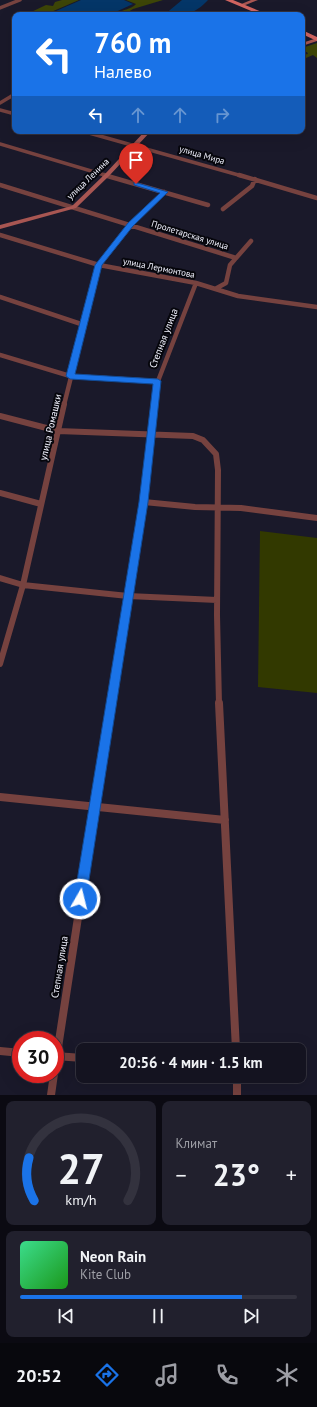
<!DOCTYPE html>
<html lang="ru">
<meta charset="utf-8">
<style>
body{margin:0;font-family:"PT Sans",sans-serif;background:#21202d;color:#f1f3f6;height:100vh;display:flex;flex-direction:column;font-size:15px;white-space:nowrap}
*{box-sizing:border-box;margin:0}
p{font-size:13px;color:#9d9ea5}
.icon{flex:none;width:22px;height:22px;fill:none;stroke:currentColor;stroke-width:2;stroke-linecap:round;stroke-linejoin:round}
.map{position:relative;height:1095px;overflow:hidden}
.panel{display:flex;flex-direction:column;gap:6px;padding:6px;background:#0b0a12;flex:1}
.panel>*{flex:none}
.banner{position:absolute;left:12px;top:12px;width:293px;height:122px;border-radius:8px;box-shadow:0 4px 16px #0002,0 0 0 1px #33323e;background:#1a73e8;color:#fff;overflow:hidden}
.speed{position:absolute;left:12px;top:1031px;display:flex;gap:8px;font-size:20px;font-weight:700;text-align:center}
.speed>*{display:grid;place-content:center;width:52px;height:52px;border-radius:50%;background:#141320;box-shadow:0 4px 16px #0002,0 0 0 1px #33323e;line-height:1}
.speed .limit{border:6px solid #d22;background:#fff;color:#111}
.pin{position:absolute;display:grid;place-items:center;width:34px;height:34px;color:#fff;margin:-41px -17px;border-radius:50% 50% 50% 0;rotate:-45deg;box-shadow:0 0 4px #0007}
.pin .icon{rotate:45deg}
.me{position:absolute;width:44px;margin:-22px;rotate:8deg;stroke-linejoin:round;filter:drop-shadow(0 0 3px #0008)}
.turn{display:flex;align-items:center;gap:14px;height:84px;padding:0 16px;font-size:18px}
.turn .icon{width:52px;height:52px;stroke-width:2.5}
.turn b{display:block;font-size:28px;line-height:34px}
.lanes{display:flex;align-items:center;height:38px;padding:0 16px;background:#0003;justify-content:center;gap:20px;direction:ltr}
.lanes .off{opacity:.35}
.big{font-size:30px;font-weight:800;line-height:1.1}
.panel .widget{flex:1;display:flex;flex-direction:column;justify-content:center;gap:6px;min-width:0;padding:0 14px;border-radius:8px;background:#21202d}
.panel .dial{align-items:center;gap:0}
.dial svg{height:104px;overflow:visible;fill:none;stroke:#33323e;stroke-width:7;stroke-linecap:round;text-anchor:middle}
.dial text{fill:#f1f3f6;stroke:none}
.song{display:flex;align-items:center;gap:12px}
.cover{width:48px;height:48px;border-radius:6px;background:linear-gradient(135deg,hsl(150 70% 55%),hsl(120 70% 35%))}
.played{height:4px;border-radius:2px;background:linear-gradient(90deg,#1a73e8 80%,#33323e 80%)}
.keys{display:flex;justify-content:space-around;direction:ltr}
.heat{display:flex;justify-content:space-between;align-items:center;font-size:22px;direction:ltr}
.panel .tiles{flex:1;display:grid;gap:6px;grid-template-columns:1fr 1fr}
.widget:last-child{grid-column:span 2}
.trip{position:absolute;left:76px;top:1043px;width:230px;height:40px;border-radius:8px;background:#141320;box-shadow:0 4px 16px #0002,0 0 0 1px #33323e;font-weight:800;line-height:40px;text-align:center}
.menu{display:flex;height:64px;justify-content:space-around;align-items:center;background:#08080d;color:#9d9ea5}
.menu .icon{width:28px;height:28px}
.menu .selected{color:#1a73e8}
.menu b{font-size:18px;color:#f1f3f6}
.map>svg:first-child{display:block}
</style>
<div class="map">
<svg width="317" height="1095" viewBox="0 0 317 1095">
<rect width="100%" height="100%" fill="#1a192a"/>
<path fill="#323900" d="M 260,531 L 317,538 L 317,693 L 258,687 Z"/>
<path fill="#3d4507" d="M 62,0 L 79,0 L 44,15 L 27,14 L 46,5 L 53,6 L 55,2 Z
M 126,0 L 163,0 L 133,9 L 123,15 L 112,15 C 114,11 130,11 136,4 Z
M 317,43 L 317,58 L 313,55 L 306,58 L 302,57 L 302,55 L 308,54 L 307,52 L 302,52 L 302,48 Z"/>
<path fill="#043668" d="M 81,0 L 124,0 L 133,4 L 109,15 L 47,15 Z
M 182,0 L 208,0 C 193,16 184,15 164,15 Z"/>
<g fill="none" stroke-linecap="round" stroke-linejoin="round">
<path stroke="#76423f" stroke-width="3.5" d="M 0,8 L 20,0
M 0,103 L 15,94
M 0,110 L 15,114
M 82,131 L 242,176
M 0,144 L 108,176"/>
<path stroke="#76423f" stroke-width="4.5" d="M 104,175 L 208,205
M 239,175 L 317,198
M 0,185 L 236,258
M 223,209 L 252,186 L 255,179
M 0,235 L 99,265 L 196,283 L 238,296 L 317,307
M 215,289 L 226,283 L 230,265 L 251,241
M 0,297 L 84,325
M 0,355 L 70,376 L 158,381
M 64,405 L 99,265 L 131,225 L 164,192
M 155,405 L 158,381 L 196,283"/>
<path stroke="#76423f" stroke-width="6" d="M 0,416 L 58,431 L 193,436 L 203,440 L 216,454 L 218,470 L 217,615 L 219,704
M 0,493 L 41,504
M 144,502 L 195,507 L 241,508 L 317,518
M 0,578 L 23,585 L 128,596 L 217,600
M 0,664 L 23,585 L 64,404
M 111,704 L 144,502 L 155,404"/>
<path stroke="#76423f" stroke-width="8" d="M 219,703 L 236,1050
M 0,797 L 225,820
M 0,1051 L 21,1053
M 55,1056 L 83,1058
M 55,1067 L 111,703
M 237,1076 L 237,1095
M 51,1095 L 54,1074"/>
<path fill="#a85652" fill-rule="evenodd" d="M 251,0 L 258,0 L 243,6 L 239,5 Z
M 317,38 L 317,41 L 302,46 L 302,43 Z
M 145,131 L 151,131 L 109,176 L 76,208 L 0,229 L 0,225 L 72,206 L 105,174 Z"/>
<path fill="#d06460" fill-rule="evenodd" d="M 225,0 L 233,0 L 269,15 L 261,15 Z
M 302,30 L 317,37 L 317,41 L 302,34 Z"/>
</g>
<path fill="#1a73e8" stroke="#114b97" d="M 134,182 L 168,192 L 133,226 L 102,265 L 75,374 L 158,379 L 161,381 L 148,502 L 86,899 L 85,903 L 80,905 L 76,903 L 74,899 L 139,502 L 153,384 L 70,379 L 66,376 L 95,265 L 128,223 L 160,193 L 134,185 Z"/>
<g text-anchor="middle" stroke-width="4" stroke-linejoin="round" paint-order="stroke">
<g font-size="9" fill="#f1f2fe" stroke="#06060c">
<text transform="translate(202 155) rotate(16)" y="3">улица Мира</text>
<text transform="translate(88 179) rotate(-44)" y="3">улица Ленина</text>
<text transform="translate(190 235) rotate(17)" y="3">Пролетарская улица</text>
<text transform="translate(159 268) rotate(11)" y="3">улица Лермонтова</text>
</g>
<g font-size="10" fill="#f1f2fe" stroke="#06060c">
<text transform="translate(163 338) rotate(-69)" y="4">Степная улица</text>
<text transform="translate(50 427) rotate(-77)" y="4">улица Ромашки</text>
<text transform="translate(59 967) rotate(-81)" y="4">Степная улица</text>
</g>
</g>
</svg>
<div class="speed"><div class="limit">30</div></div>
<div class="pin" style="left:136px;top:184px;background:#d93025"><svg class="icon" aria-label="arrive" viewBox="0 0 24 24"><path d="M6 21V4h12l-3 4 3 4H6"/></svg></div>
<svg class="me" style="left:80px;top:899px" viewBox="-20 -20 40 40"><circle r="17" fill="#1a73e8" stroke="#fff" stroke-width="3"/><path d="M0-11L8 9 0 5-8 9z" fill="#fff"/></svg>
<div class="trip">20:56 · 4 мин · 1.5 km</div>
<div class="banner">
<div class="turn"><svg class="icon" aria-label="left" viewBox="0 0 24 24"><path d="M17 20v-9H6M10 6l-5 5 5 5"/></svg><div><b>760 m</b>Налево</div></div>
<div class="lanes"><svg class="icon" aria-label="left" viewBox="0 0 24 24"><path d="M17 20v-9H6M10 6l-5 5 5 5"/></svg><svg class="icon off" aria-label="ahead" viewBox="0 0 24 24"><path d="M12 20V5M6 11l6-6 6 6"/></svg><svg class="icon off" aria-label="ahead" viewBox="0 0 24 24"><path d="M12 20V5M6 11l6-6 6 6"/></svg><svg class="icon off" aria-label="right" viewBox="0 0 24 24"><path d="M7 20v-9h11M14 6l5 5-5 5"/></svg></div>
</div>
</div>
<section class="panel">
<div class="tiles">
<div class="widget dial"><svg viewBox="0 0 100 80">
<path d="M14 69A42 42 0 1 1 86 69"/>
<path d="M14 69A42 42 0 0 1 10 36" stroke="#1a73e8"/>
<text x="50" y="56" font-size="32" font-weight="700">27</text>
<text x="50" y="72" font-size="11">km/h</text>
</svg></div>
<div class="widget"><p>Климат</p>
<div class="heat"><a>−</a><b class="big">23°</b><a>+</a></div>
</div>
<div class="widget">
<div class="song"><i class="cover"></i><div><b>Neon Rain</b><p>Kite Club</p></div></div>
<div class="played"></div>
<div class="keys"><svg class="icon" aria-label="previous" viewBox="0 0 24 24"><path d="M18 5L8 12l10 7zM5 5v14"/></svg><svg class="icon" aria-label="pause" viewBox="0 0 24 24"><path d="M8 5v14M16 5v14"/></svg><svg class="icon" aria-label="next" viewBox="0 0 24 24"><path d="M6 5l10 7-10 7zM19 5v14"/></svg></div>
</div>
</div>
</section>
<nav class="menu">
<b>20:52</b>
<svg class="icon selected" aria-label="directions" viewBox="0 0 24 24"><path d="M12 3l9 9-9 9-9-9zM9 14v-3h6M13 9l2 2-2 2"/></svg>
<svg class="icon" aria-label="music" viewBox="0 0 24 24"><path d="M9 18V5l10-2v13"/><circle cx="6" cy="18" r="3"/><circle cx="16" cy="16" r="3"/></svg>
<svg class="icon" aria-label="phone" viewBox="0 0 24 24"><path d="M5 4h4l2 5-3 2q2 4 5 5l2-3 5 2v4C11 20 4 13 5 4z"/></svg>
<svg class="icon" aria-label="climate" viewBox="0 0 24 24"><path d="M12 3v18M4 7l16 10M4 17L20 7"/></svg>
</nav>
